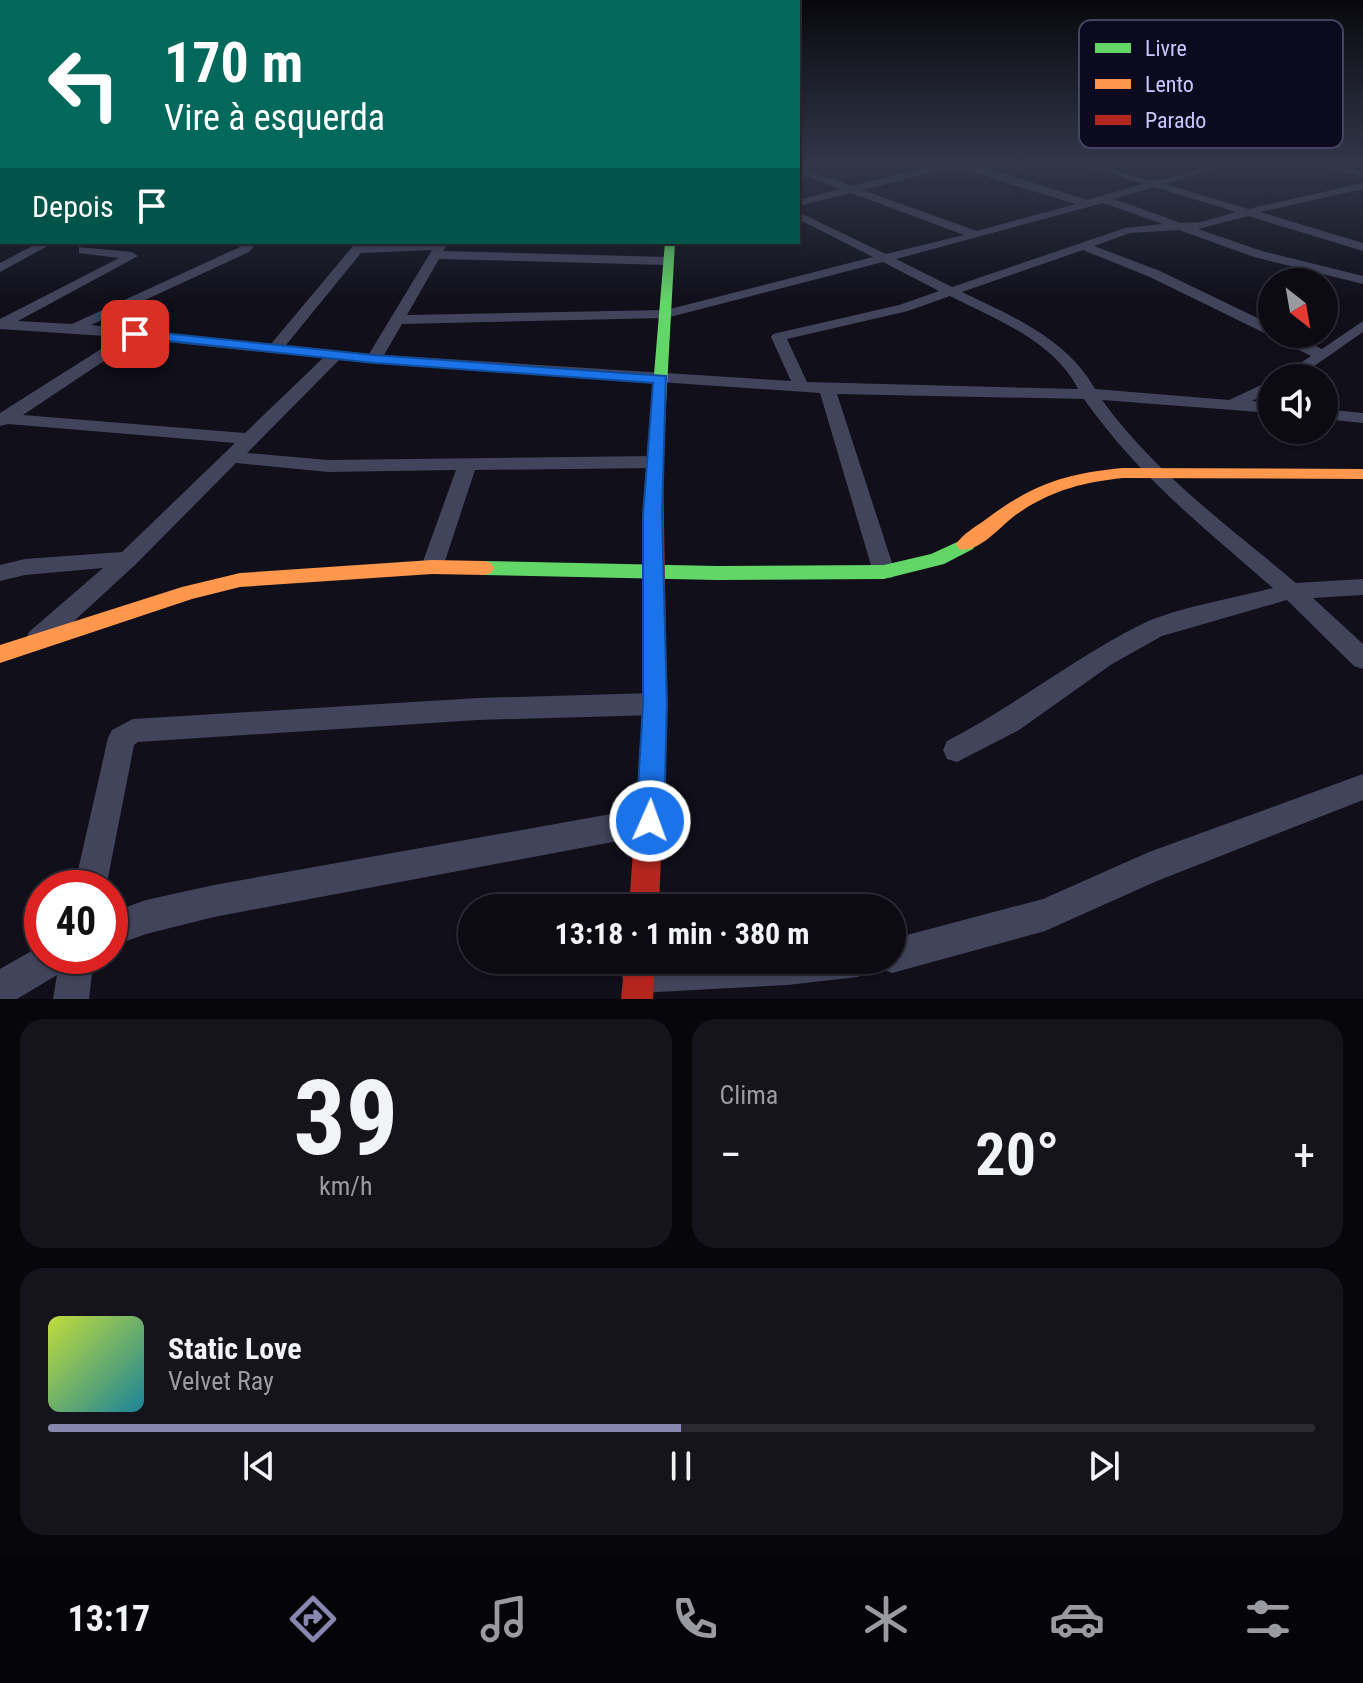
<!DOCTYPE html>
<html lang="pt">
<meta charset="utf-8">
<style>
body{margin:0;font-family:"Roboto Condensed",sans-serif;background:#15141d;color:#f1f3f6;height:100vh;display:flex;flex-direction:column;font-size:30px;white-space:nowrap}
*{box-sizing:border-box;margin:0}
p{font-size:26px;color:#9a9ba0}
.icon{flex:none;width:44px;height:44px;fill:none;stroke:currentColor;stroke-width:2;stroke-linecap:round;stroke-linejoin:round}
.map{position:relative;height:999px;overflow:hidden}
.details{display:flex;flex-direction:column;gap:20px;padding:20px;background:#07060b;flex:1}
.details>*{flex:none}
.guide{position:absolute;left:0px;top:0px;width:800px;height:244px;box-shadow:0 2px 6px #0004,0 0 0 2px #2c2b34;background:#00695c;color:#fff;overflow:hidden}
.needle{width:52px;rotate:149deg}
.fabs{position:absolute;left:1258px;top:268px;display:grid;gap:16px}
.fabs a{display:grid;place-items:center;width:80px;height:80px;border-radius:50%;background:#0c0b14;box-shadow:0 2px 6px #0004,0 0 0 2px #2c2b34;font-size:40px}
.speed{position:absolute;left:24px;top:870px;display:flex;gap:16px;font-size:40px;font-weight:700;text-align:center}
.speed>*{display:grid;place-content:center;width:104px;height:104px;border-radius:50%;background:#0c0b14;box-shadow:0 2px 6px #0004,0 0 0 2px #2c2b34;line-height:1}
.speed .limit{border:12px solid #d22;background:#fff;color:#111}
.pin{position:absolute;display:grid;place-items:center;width:68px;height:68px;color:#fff;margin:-34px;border-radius:16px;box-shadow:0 4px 12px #0006}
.me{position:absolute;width:88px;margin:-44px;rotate:2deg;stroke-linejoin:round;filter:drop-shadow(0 0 6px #0008)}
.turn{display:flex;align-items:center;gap:28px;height:168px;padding:0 32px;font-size:36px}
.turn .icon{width:104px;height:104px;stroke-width:2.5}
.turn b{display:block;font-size:56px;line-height:68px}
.then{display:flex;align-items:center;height:76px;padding:0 32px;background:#0003;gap:16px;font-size:30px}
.big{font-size:60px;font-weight:700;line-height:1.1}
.details .card{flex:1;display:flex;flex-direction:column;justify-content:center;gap:12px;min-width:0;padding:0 28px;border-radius:24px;background:#15141d}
.details .dial{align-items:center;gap:0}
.dial b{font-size:104px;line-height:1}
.song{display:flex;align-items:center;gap:24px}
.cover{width:96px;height:96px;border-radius:12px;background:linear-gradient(135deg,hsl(70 70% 55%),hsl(190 70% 35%))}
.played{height:8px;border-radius:4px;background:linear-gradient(90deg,#8887af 50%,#2c2b34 50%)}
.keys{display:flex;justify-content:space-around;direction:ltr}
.heat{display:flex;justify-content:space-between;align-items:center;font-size:44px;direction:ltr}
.details .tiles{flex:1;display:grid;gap:20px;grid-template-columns:1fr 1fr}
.card:last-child{grid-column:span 2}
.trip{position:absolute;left:458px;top:894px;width:448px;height:80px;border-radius:40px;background:#0c0b14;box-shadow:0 2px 6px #0004,0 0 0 2px #2c2b34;font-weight:700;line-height:80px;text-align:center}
.tabs{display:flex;height:128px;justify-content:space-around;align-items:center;background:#050408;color:#9a9ba0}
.tabs .icon{width:56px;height:56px}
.tabs .current{color:#8887af}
.tabs b{font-size:36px;color:#f1f3f6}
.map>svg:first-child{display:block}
</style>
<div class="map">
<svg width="1363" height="999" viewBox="0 0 1363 999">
<rect width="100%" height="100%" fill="#100f1a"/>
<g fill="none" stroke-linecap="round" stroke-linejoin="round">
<path fill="#42445c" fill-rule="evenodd" d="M 945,162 L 967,162 L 1087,200 L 1143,184 L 1076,162 C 1103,162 1125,177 1151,180 C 1171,183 1207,162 1233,162 L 1165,184 L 1248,209 L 1363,183 L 1363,189 L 1260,212 L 1363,243 L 1363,251 L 1248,216 L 1198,229 L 1262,251 L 1363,276 L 1363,284 L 1254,257 L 1179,230 L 1130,233 L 1094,246 L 1160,271 L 1272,325 L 1272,334 L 1290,334 L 1322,349 L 1363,321 L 1363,332 L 1297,378 L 1278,378 L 1311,356 L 1150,277 L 1083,250 L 962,292 C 1012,316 1067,339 1095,389 L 1229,400 L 1272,380 L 1272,391 L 1252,401 L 1272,403 L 1272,413 L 1102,400 C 1155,473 1227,525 1296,583 L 1363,579 L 1363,595 L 1313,598 L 1363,644 L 1363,669 L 1354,666 L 1287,600 L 1162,636 L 1112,664 L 1019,730 L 957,762 L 947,759 L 943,750 L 947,741 C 1015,706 1074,658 1142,624 C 1175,608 1235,598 1273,588 C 1203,527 1138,476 1084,399 L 837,394 L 895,572 L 892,578 L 876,578 L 873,572 L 820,393 L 339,360 L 247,453 L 328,460 L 655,456 L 664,462 L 655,468 L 475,470 L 443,567 L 440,572 L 424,572 L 421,567 L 456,470 L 328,472 L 236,463 L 136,564 L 47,646 L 38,648 L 29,646 L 26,639 L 29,632 L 103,568 L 25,575 L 0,581 L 0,565 L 25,559 L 122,552 L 235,443 L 8,424 L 0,426 L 0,413 L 120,337 L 0,329 L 0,319 L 119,258 L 79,253 L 79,247 L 132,252 L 138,256 L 18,321 L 72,324 L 240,247 L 234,242 L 249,242 L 254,246 L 249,252 L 91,325 L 271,344 L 353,246 L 439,242 L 447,245 L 443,251 L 667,257 L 673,261 L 667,265 L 439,259 L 407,315 L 666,310 L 873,257 L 798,219 L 798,212 L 886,254 L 964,235 L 851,193 L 798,206 L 798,200 L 841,189 L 798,173 L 798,167 L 852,186 ZM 955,167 L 1076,204 L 977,231 L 862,190 ZM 1154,187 L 1236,212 L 1201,222 L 1181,223 L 1114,199 ZM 1103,203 L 1163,224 L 1125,228 L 952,287 L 896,259 ZM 432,250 L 369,354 L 286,345 L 361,253 ZM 883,262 L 939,291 L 899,305 L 773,334 L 771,337 L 791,381 L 384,355 L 402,324 L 666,318 ZM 950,296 C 995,319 1054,341 1078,389 L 807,382 L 787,339 L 908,311 ZM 137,339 L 323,358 L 245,433 L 23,415 Z
M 1308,162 L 1324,162 L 1363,171 L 1363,177 Z
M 0,176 L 2,176 L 2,182 L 0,182 Z
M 40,242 L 55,242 L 0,272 L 0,263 Z
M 1324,409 L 1363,413 L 1363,423 L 1324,419 Z
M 655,693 L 664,696 L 668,704 L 664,712 L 655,715 L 478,720 L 138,742 L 134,745 L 106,888 L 74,888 L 108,738 L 112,730 L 133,719 L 478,698 Z
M 1363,774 L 1363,800 L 1157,881 L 1045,931 L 892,973 L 880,968 L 877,960 L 892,960 L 892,939 L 1043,899 L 1149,852 Z
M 650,807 L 661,811 L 665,821 L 661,831 L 650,835 L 214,917 L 146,934 L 110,947 L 110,913 L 146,900 L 214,885 Z
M 42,945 L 42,956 L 94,956 L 89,999 L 53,999 L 57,975 L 17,999 L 0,999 L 0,969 Z
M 636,960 L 875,960 L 870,972 L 858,977 L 787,985 L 639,993 L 627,988 L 622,976 L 627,964 Z"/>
<path fill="#63d668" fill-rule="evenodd" d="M 665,242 L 675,242 L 663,459 L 655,464 L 647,459 Z
M 966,538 L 973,539 L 976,544 L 973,549 L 944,564 L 884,579 L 717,580 L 484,575 L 477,573 L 474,568 L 477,563 L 484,561 L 717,566 L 884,565 L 931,554 Z"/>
<path fill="#ff974d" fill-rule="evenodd" d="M 1123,468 L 1363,469 L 1363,479 L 1123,478 C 1083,482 1050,491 1017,514 C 1001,525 979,554 959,549 L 956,544 C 963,534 975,527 985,520 C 1031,485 1066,473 1123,468 Z
M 432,560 L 484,561 L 491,563 L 494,568 L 491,573 L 484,575 L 432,574 L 240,587 L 192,599 L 0,663 L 0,645 L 182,587 L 240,573 Z"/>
<path fill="#b3261e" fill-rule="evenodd" d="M 655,454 L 663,459 L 667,704 L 659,908 L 629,908 L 643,704 L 647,459 Z
M 625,960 L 655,960 L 653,999 L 621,999 Z"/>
</g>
<linearGradient id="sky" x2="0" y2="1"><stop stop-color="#09080e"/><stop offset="0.54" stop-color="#313749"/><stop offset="1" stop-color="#313749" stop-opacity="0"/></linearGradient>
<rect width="1363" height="302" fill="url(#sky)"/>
<path fill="#1a73e8" stroke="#114b97" stroke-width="2" d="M 135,330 L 374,355 L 666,376 L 662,515 L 667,704 L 664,821 L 660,831 L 650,834 L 640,831 L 636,821 L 643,704 L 643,515 L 653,383 L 374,363 L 131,337 L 129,334 Z"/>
<rect x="1079" y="20" width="264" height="128" rx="12" fill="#0c0a1f" stroke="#454362" stroke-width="2"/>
<rect x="1095" y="43" width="36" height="10" fill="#63d668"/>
<rect x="1095" y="79" width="36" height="10" fill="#ff974d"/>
<rect x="1095" y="115" width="36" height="10" fill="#b3261e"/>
<g font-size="22" fill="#c9c8ff">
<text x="1145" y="56">Livre</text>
<text x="1145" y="92">Lento</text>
<text x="1145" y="128">Parado</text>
</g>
</svg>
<div class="fabs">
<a><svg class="needle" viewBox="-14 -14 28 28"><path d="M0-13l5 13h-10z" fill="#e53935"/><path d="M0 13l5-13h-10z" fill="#9a9ba0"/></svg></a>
<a><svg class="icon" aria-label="sound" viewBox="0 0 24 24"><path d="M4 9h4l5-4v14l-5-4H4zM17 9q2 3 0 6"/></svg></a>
</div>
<div class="speed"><div class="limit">40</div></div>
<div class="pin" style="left:135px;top:334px;background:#d93025"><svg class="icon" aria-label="arrive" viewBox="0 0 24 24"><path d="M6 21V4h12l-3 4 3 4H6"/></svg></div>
<svg class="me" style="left:650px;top:821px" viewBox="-20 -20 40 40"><circle r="17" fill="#1a73e8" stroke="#fff" stroke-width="3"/><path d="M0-11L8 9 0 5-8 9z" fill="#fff"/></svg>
<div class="trip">13:18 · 1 min · 380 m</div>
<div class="guide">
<div class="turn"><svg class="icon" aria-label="left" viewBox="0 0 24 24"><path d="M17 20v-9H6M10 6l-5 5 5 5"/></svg><div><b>170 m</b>Vire à esquerda</div></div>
<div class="then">Depois<svg class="icon" aria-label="arrive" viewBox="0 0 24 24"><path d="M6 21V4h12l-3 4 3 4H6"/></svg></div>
</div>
</div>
<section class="details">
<div class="tiles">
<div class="card dial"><b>39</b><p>km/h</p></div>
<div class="card"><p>Clima</p>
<div class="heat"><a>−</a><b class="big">20°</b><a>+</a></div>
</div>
<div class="card">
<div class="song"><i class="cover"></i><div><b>Static Love</b><p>Velvet Ray</p></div></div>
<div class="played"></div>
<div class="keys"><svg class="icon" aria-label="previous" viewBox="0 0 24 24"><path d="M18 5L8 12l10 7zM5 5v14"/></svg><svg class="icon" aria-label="pause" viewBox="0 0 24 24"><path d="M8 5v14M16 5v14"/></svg><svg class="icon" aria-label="next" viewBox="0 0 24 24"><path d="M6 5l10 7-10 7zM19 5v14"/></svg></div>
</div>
</div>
</section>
<nav class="tabs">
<b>13:17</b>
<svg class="icon current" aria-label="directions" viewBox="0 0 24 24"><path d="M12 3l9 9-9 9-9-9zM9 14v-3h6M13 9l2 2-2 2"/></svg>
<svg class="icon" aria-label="music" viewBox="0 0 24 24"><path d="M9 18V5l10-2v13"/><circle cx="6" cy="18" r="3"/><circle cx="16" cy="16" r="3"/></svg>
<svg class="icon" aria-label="phone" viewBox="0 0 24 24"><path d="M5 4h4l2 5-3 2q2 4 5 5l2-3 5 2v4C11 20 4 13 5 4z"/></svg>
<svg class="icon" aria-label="climate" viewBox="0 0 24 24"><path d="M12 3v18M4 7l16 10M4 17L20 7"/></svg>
<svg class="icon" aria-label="car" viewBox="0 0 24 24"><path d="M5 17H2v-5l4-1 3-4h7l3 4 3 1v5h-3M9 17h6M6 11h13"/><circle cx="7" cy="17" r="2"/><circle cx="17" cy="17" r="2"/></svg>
<svg class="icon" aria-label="filters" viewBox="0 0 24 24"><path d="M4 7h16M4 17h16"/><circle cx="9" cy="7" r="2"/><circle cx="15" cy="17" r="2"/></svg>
</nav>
